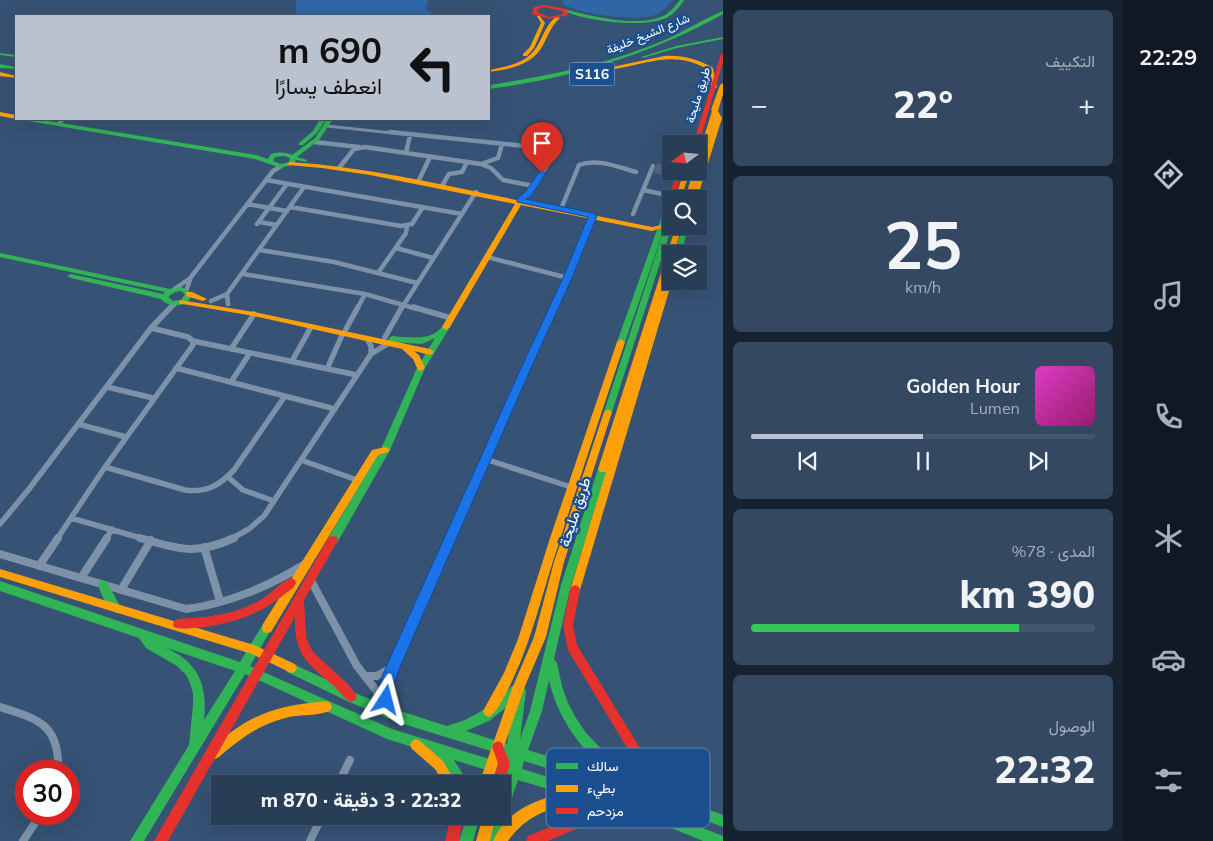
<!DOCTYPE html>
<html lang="ar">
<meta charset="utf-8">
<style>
body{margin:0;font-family:Mulish,Vazirmatn,sans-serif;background:#344961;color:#f1f3f6;direction:rtl;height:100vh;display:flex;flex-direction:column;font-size:19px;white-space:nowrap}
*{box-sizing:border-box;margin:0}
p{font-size:16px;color:#a5aeba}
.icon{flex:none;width:28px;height:28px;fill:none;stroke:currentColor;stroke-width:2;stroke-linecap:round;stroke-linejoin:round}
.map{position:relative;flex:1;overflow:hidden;direction:ltr}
.sheet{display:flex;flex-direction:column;gap:10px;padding:10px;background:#162230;width:400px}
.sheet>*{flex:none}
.guide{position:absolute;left:15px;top:15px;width:475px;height:105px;border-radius:0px;box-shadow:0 5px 20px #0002,0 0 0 1px #44576d;direction:rtl;background:#b9c2ce;color:#111;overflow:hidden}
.needle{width:32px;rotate:254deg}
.fabs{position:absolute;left:662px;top:135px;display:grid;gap:10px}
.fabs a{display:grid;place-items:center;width:45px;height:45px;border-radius:0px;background:#283e57;box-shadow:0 5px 20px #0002,0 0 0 1px #44576d;font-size:25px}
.speed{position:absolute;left:15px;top:760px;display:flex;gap:10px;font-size:25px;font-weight:700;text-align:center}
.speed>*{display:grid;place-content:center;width:65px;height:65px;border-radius:50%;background:#283e57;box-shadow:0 5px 20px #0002,0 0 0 1px #44576d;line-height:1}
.speed .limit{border:8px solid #d22;background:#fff;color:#111}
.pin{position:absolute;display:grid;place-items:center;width:42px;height:42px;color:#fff;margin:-51px -21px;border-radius:50% 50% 50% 0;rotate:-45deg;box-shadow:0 0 5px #0007}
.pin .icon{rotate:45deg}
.me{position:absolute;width:55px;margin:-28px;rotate:9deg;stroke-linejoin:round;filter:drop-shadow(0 0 4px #0008)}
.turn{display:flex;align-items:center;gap:18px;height:105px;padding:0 25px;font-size:22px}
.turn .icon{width:65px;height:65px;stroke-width:2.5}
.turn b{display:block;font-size:35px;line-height:42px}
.big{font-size:38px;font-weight:800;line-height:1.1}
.sheet .tile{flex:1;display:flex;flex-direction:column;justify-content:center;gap:8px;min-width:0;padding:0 18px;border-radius:8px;background:#344961}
.sheet .dial{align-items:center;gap:0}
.dial b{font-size:65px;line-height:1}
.song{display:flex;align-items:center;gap:15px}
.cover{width:60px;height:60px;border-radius:8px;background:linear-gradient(135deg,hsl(310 70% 55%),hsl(320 70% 35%))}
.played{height:5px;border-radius:2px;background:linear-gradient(90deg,#b9c2ce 50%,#44576d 50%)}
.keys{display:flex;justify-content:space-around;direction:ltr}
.heat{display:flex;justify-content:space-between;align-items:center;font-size:28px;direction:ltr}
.charge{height:8px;border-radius:4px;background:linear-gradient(90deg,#34c759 78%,#44576d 0)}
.trip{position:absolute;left:211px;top:775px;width:300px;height:50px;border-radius:0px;background:#283e57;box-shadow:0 5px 20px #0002,0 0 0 1px #44576d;font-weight:800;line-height:50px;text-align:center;direction:rtl}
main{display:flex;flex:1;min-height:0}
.dock{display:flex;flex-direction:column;width:90px;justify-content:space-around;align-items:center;background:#101923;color:#a5aeba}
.dock .icon{width:35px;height:35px}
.dock .on{color:#b9c2ce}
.dock b{font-size:22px;color:#f1f3f6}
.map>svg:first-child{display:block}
</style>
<main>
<nav class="dock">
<b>22:29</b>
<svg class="icon on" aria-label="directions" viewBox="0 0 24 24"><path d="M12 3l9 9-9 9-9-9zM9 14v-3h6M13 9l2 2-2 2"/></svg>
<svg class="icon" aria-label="music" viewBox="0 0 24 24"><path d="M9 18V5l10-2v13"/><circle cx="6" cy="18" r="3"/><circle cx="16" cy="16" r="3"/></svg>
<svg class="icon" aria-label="phone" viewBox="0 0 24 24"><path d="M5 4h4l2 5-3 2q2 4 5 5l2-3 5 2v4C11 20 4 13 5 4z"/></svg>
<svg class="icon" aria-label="climate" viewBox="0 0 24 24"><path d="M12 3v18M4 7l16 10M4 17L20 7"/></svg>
<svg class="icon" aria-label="car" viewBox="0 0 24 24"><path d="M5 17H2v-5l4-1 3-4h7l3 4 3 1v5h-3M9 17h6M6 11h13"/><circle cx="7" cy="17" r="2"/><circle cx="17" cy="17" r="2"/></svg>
<svg class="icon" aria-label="filters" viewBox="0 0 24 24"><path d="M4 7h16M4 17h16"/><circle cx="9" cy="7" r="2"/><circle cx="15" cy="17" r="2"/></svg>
</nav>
<section class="sheet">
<div class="tile"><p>التكييف</p>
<div class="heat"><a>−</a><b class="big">22°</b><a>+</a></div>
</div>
<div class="tile dial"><b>25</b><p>km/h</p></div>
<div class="tile">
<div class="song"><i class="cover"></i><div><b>Golden Hour</b><p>Lumen</p></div></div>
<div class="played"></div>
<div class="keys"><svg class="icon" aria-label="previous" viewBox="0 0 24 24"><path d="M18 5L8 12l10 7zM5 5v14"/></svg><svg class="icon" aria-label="pause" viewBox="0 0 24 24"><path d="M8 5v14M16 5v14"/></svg><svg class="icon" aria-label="next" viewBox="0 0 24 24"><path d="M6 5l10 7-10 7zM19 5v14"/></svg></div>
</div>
<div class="tile"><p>المدى · 78%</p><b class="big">390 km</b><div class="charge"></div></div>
<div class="tile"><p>الوصول</p><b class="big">22:32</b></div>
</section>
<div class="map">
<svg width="723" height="841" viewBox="0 0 723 841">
<rect width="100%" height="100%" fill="#365274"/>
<path fill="#2f66a5" d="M 296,0 L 428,0 L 426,10 L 438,16 L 298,16 L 296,13 Z
M 563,0 L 672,0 C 668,6 662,13 655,15 C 635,22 582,14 564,5 Z"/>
<path fill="#526984" d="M 657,163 L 671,166 L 671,171 L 675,171 L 673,177 L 654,173 Z"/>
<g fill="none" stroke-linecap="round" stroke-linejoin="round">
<path stroke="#7d92a8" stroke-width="3" d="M 58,124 L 64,119
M 327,126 L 402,134"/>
<path stroke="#7d92a8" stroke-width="4.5" d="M 390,132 L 534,147 L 545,150 L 551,155 L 551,159 L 530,192 L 520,201
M 314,142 L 359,147
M 406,153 L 410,135
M 481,164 L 498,158 L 502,144
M 339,168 L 354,149 L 365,147 L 481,164 L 491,168 L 503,180 L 534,186
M 266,180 L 462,214
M 418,182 L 430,157
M 442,186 L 449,174 L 462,172 L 467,162
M 643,190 L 672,196
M 247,204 L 287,211
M 290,207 L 401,226 L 412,224 L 423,207
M 561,209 L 579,165 C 597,158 618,167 636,172
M 633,214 L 653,166
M 259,222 L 277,225
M 257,224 L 287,184
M 396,248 L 433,258
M 260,250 L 334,262 L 417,283
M 487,257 L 568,278
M 378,273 L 406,233 L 407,226
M 243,274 L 365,294 L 417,309
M 173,290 L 189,279
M 186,291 L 191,277 L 273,171 L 281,166
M 227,294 L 228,304
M 211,301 L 227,294 L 304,187
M 169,309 L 176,303
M 357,309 L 365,294
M 401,309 L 476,192
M 554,309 L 593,216"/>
<path stroke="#7d92a8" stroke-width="5.5" d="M 413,307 L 451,318
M 346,329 L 358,307
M 385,337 L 402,307
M 367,339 L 371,346 L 371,354
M 193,341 L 357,375
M 231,349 L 254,314
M 292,361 L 311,327
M 176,368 L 335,409
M 327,369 L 343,333
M 231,382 L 250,353
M 107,387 L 153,398
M 78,424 L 126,437
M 485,459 L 571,487
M 301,460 L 357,480
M 105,467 L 185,490 C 207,493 220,485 234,470 L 285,396
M 228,477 L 243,490 L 274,501
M 71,518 L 144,539
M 0,524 L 29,489 L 151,328 L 171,307
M 57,539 L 105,467 L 193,345 L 193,341 L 188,337 L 151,328
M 106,539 L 112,529
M 231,539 L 249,529 L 264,516 L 371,354 L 389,343
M 451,539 L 555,307"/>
<path stroke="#7d92a8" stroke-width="8" d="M 140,538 C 180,549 194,556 234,538
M 204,547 L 220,601
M 0,554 L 186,609 C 227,604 270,586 305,564
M 39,566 L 58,538
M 81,578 L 107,538
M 310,579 L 357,666 L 386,703
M 121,590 L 151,540
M 365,676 L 377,676 L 391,668
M 0,707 C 39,719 60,725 58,771
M 390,707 L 385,692 L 393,667 L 451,538
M 338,784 L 350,760
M 23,841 L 41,814
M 310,841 L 322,816"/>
<path fill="#30b455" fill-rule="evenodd" d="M 680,0 L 684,0 C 680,6 675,13 668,17 C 647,29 583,21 562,10 L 564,9 C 591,16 636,28 663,16 C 670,13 675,6 680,0 Z
M 723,11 L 723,14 C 650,55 571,78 489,89 L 489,85 C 549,76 608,64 665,40 C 685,31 703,19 723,11 Z
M 723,37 L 723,39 L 677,48 L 643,58 L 641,57 L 676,46 Z
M 0,53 L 16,55 L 16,57 L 0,55 Z
M 0,64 L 16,67 L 16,69 L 0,68 Z
M 25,119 L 37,119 L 256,155 L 268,159 L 271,154 C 279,152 285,152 292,155 L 315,138 L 327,119 L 333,119 L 319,140 L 297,157 L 307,160 L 307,162 L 296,160 L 294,164 L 281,168 L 255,159 L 28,121 ZM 284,156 L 290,158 L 289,162 L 281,164 L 273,161 L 275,157 Z
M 320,119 L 326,119 L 317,133 L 303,145 L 299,145 L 299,143 L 313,131 Z
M 671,197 L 674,199 L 671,199 L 671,208 L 668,218 L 671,216 L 672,226 L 612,412 L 608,415 L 604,412 L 668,218 L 625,342 L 621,345 L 617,342 L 668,199 Z
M 683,226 L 689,226 L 681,254 L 674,254 Z
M 0,253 L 170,289 L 182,287 L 193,294 L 186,304 C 176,306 167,306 161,299 L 71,278 L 67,276 L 71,274 L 163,294 L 165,292 L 0,257 ZM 181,291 L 185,294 L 181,300 L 173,301 L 169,298 L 169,296 L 175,292 Z
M 446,324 L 450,327 L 425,368 L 390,450 L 337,543 L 333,544 L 329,543 L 328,540 L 329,537 L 381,449 L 417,368 L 435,338 L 422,344 L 392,342 L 388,339 L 392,336 C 409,337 433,342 443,325 Z
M 603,465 L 606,466 L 608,469 L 571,585 L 554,659 L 557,663 L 562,686 L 568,703 L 576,718 L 586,733 L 613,761 L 647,787 L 723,815 L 723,827 L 643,798 L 524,761 L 522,769 L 654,809 L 723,836 L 723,841 L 703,841 L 654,821 L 518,780 L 507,812 L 504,813 L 505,816 L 498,841 L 484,841 L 492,816 L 502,816 L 502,788 L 507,777 L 504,775 L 502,771 L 504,767 L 507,765 L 507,756 L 397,722 L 347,701 L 287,672 L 285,668 L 287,664 L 291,663 L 355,693 L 397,710 L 447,726 L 465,720 L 480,712 L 497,701 L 512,686 L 516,684 L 524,687 L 526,691 L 520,739 L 530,711 L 561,585 L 598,469 L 600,466 ZM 549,680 C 558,720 582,751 613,776 L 528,750 L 542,711 ZM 514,701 L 507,744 L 466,731 L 489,721 Z
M 103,580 L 107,582 C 111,591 117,599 121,608 L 120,611 L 116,613 C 106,609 102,595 98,585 L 99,582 Z
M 0,581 L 240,662 L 263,624 L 267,623 L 271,624 L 272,628 L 250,666 L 392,729 L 496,761 L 500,763 L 502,767 L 500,771 L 496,773 L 454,760 L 469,784 L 455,784 L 435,754 L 387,739 L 245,674 L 144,841 L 130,841 L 189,745 L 193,705 L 193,693 L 190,683 L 186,675 L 177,666 L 146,648 L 139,638 L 0,591 ZM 164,647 L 235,671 L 204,720 C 208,685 198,661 164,647 Z
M 467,816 L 480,816 L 473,841 L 459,841 Z"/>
<path fill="#ff9f0a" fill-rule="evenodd" d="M 539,15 L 545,23 L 534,48 L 527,56 L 523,56 L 523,54 L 530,47 L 541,23 L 537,16 Z
M 556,17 L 560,18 C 551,26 549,34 543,45 C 533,65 510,69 489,72 L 489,70 C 509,66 529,63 539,43 C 544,33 547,24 556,17 Z
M 664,56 C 683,55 697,59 713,68 L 717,87 L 714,89 L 711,87 L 709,70 C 674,50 651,63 615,69 L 612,67 Z
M 0,72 L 16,76 L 16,78 L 0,76 Z
M 723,83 L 723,94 L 718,111 L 722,118 L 697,199 L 685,199 L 693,171 L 699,171 L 695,186 L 716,117 L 702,162 L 699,164 L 699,153 L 712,111 L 711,110 L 720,85 Z
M 0,112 L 16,115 L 16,119 L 0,116 Z
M 290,162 C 367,167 442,185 517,200 L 520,199 L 523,201 L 652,227 L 662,225 L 665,227 L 652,231 L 521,205 L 450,327 L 446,330 L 442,327 L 515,204 L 370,175 L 322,168 L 288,165 L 287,164 Z
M 684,171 L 690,171 L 681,199 L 675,199 Z
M 676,226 L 682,226 L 674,254 L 671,254 L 671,262 L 668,272 L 671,271 L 672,281 L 580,590 L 579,593 L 575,595 L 571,593 L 570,590 L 606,472 L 600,472 L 598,469 Z
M 186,292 L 192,292 L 207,299 L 203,301 L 186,296 Z
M 180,300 L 254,312 L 430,349 L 434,352 L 430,355 L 414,351 L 419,355 L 425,368 L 421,371 L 418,370 L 413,359 L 402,349 L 254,316 L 183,304 L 180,304 L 179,302 Z
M 621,339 L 625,342 C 602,411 579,480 557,549 C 545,585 536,622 522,658 C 517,670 500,712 489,717 L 485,715 L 483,711 L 504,673 L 518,639 L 551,535 L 617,342 Z
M 608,409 L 612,412 L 564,562 L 546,637 L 525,686 L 491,784 L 479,784 L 513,686 L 534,637 L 554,562 L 604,412 Z
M 385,447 L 388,448 L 390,450 L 388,452 L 378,455 L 271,632 L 267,633 L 263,632 L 262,628 L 263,624 L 372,450 Z
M 0,569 L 254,645 L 295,664 L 297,668 L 295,672 L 291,673 L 252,654 L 0,577 Z
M 326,701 L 330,703 L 332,707 L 330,711 C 320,715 306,715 295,716 C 264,721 242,737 219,757 L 215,759 L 211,757 L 209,753 L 211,749 C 249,714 275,706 326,701 Z
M 416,739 L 420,741 L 443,761 L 457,784 L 444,784 L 435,769 L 412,749 L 410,745 L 412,741 Z
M 590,789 L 594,791 L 596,795 L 594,799 C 586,803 576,803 567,805 C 542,810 523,820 508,841 L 493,841 C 509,803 554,794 590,789 Z
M 483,816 L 496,816 L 490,841 L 476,841 Z"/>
<path fill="#e5322d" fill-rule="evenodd" d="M 544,5 L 566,9 L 568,15 L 550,19 L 532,14 L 534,7 ZM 544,7 L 562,11 L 563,14 L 550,17 L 537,12 L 538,9 Z
M 723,53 L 723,62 L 699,144 L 693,144 L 721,54 Z
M 677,171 L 683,171 L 674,199 L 671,199 L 671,201 L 668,199 Z
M 333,536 L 337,537 L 338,540 L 304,600 L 306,637 L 310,647 L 315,654 L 349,685 L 357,696 L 355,700 L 351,702 C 344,699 339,691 334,686 C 307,663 294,655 295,617 L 168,841 L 154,841 L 329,537 Z
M 291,578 L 295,580 L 296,583 C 294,588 289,591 285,594 C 260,615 230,624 198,628 C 190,628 181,630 174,627 L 173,624 L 174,621 L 178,619 C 207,617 236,615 262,599 C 272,593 280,582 291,578 Z
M 575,585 L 579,587 L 580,590 L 573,625 L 577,645 L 643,753 L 684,799 L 685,804 L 684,809 L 679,810 L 674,809 L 635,761 L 568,650 L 563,625 L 570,590 L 571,587 Z
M 498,741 L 502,743 L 510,763 L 505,784 L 502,789 L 502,784 L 493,784 L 498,763 L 492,747 L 494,743 Z
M 624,799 L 629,800 L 630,805 L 629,810 L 597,820 L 548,841 L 526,841 L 528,836 L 596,808 Z
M 451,816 L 463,816 L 459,841 L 445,841 Z"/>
</g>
<path fill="#1a73e8" stroke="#114b97" d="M 540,171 L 546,173 L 531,196 L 526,199 L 593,213 L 597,216 L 572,278 L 531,368 L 400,667 L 393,688 L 394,700 L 391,705 L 386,707 L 381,705 C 375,692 381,680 386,667 L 521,368 L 563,278 L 588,217 L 517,202 L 517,199 L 525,192 Z"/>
<g text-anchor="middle" stroke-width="5" stroke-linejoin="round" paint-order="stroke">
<g font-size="12" fill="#fff" stroke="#1b4f8f">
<text transform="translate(648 34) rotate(-22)" y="4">شارع الشيخ خليفة</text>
<text transform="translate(698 95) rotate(-73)" y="4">طريق مليحة</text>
</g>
<rect fill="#1b4f8f" stroke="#bbcadd" stroke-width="1" x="569.5" y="62.5" width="45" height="23" rx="4"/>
<g font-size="14" font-weight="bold" fill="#fff">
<text x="592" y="79">S116</text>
</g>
<g font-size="15" fill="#fff" stroke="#1b4f8f">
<text transform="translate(575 512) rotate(-72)" y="5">طريق مليحة</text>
</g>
</g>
<rect x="546" y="748" width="164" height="80" rx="8" fill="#1b4f8f" stroke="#5f84b1" stroke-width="1"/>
<rect x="556" y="763" width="22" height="6" fill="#30b455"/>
<rect x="556" y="785" width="22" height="7" fill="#ff9f0a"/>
<rect x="556" y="808" width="22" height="6" fill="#e5322d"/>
<g font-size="14" fill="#fff">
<text x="587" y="771">سالك</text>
<text x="587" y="793">بطيء</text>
<text x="587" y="816">مزدحم</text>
</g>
</svg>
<div class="fabs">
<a><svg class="needle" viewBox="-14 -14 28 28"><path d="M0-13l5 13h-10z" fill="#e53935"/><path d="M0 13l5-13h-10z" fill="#a5aeba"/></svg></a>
<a><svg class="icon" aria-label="search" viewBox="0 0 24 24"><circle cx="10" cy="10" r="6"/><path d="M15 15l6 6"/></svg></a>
<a><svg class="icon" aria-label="layers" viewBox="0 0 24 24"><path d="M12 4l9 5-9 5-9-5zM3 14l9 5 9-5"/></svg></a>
</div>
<div class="speed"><div class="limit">30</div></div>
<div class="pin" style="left:542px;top:173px;background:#d93025"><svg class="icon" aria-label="arrive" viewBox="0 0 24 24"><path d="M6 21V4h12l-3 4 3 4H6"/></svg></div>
<svg class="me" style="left:386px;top:700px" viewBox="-20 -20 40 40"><path d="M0-17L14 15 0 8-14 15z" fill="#1a73e8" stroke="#fff" stroke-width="4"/></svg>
<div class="trip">22:32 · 3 دقيقة · 870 m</div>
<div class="guide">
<div class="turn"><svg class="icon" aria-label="left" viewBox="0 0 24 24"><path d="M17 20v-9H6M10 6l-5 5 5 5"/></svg><div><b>690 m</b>انعطف يسارًا</div></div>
</div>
</div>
</main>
